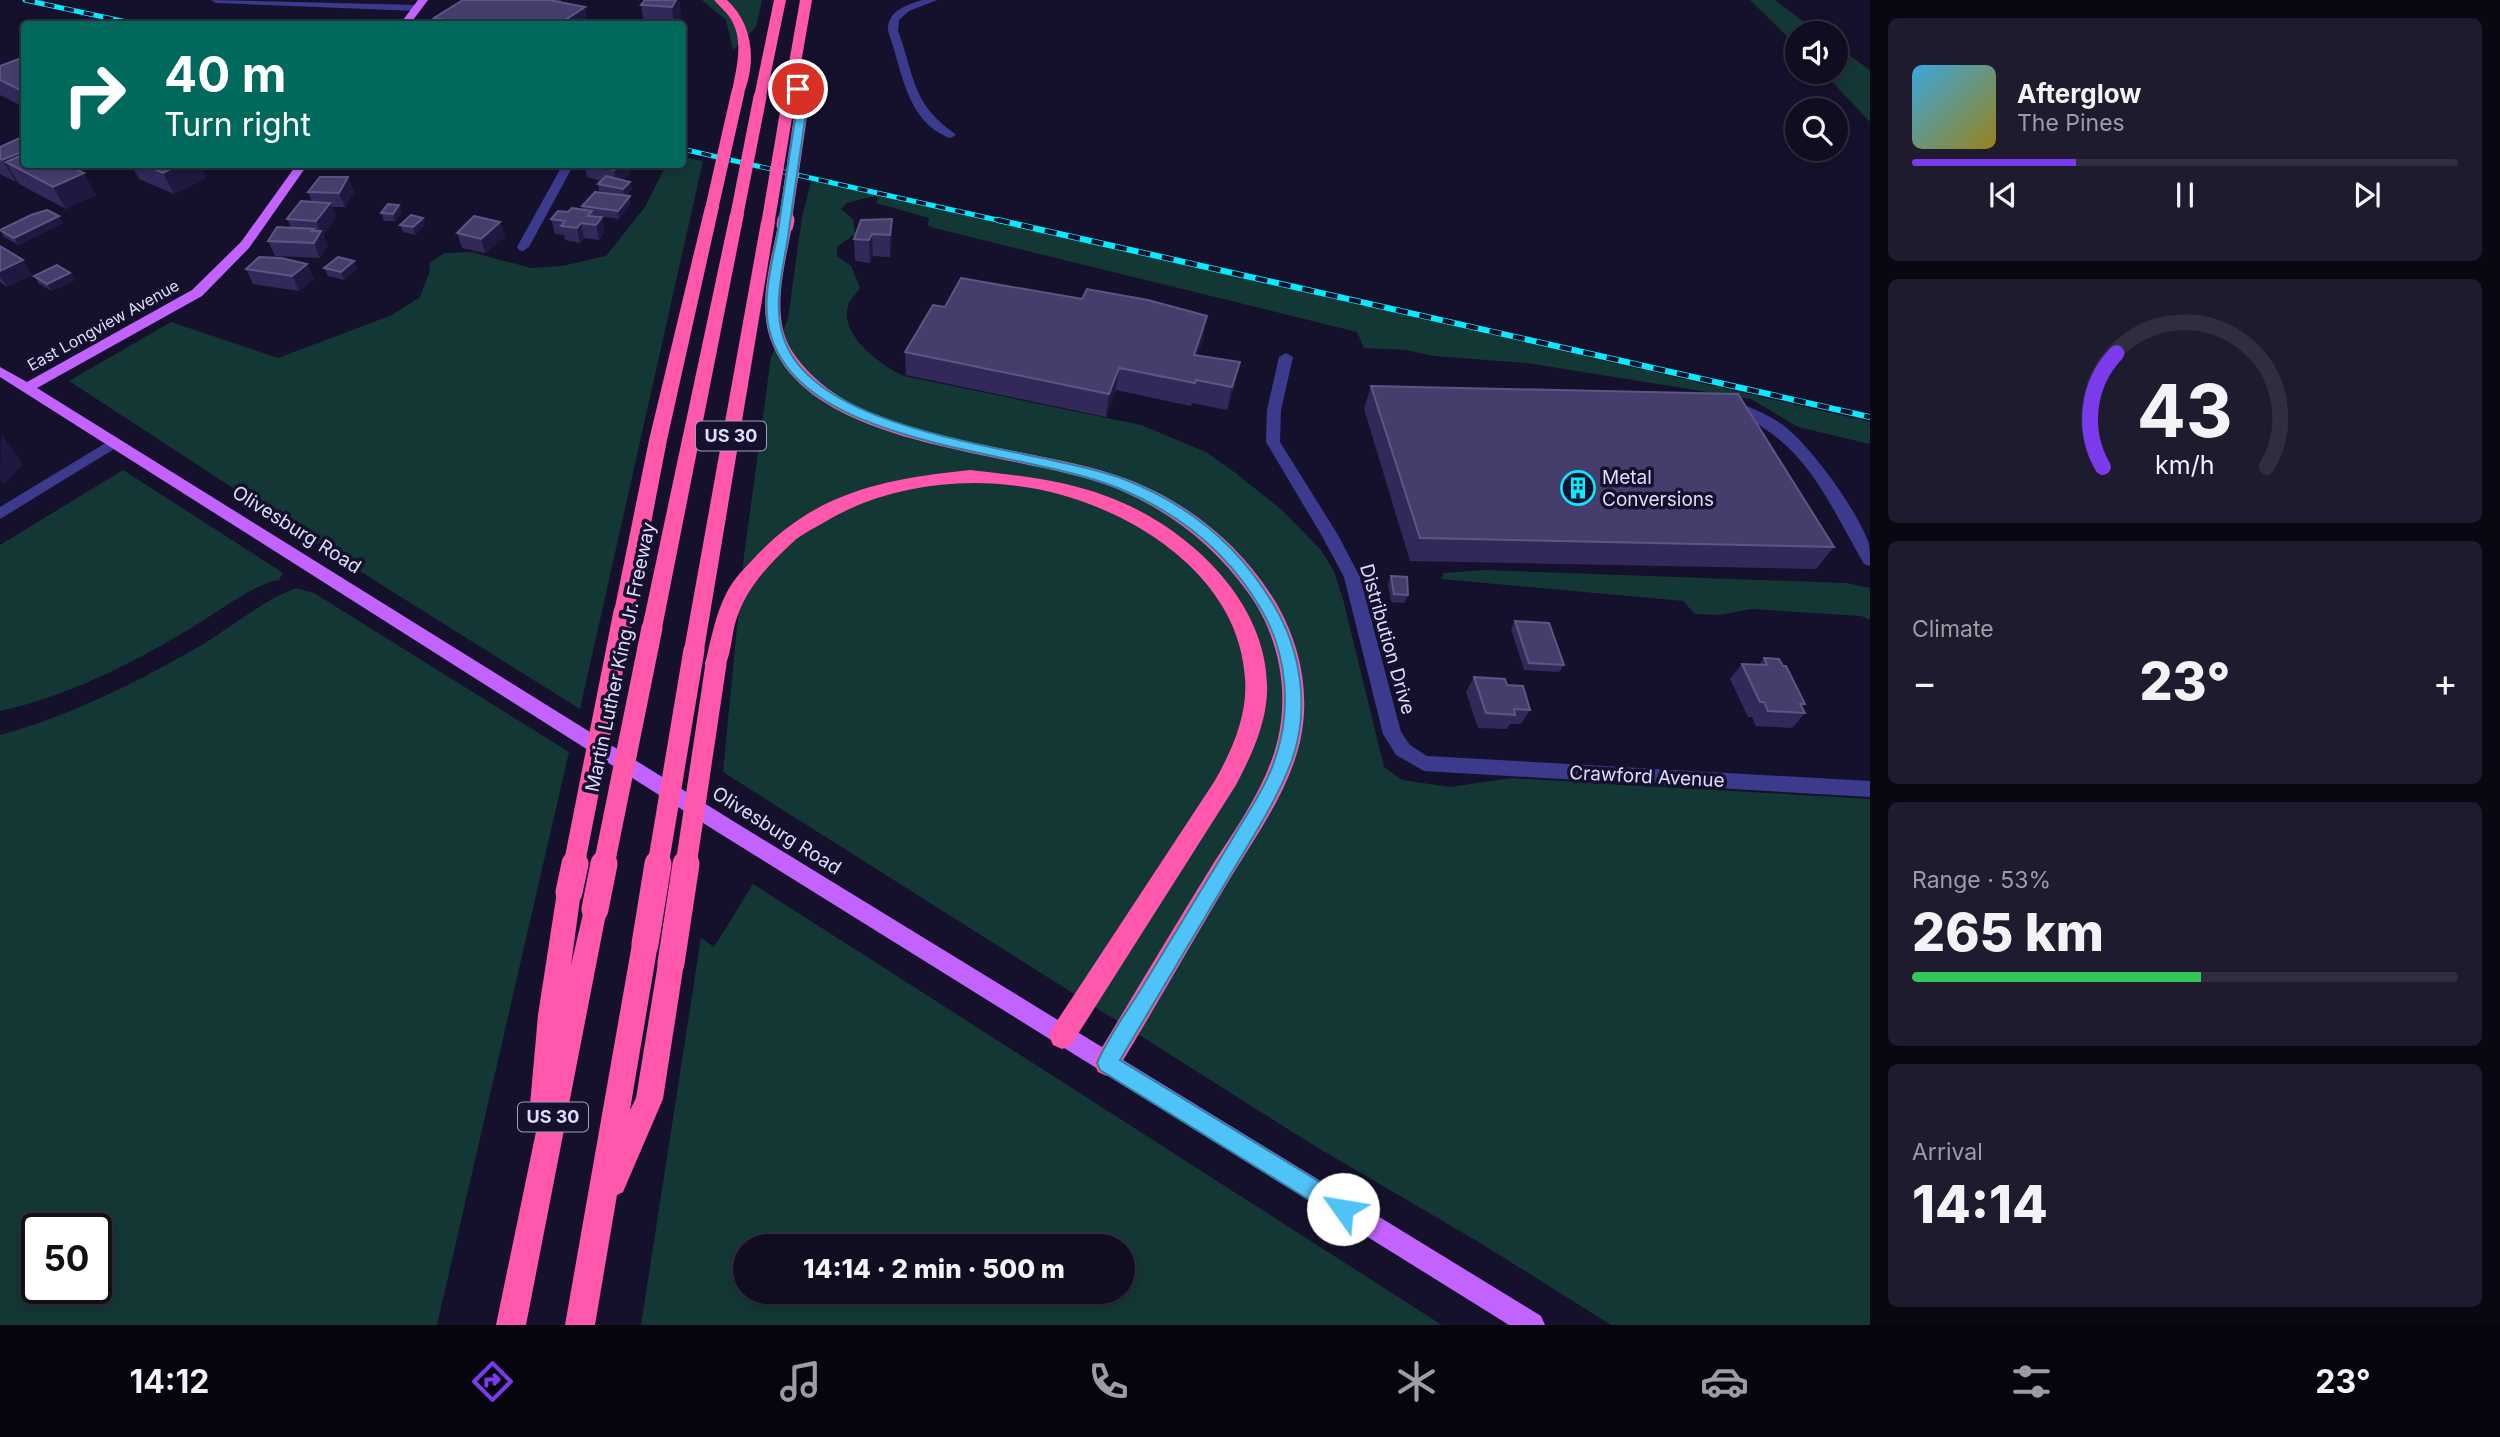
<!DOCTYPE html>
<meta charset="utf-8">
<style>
body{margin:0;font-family:Inter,sans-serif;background:#1e1b2e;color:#f1f3f6;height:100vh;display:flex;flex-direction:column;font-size:26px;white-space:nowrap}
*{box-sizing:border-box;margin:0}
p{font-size:23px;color:#9c9ca5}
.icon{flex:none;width:38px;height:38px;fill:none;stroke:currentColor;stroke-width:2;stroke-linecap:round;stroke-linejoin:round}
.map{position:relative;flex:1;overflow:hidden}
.details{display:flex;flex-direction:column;gap:18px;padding:18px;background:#090712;width:630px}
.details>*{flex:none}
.banner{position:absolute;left:21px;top:21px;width:665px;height:147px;border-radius:7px;box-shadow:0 4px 10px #0003,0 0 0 2px #302d3f;background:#00695c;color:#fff;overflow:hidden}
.buttons{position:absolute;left:1785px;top:21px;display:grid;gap:14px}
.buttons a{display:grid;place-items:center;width:63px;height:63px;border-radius:50%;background:#100d21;box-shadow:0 4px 10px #0003,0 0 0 2px #302d3f;font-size:35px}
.speed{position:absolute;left:21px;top:1213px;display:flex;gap:14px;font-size:35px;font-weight:700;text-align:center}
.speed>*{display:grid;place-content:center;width:91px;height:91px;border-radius:50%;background:#100d21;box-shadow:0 4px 10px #0003,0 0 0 2px #302d3f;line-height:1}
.speed .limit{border:4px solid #111;border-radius:10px;background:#fff;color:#111}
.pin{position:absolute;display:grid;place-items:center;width:60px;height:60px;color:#fff;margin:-30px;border:4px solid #fff;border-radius:50%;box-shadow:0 2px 7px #0007}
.me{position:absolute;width:77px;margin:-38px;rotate:302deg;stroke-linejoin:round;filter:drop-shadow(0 0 5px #0008)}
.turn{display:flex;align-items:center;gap:24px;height:147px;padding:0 28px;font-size:32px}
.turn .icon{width:91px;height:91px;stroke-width:2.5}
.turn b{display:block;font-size:49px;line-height:60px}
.big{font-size:52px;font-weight:800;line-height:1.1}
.details .tile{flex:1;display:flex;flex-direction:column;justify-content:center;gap:10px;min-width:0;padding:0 24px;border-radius:10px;background:#1e1b2e}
.details .dial{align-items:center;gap:0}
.dial svg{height:182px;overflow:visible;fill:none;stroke:#302d3f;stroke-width:7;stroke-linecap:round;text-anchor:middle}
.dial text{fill:#f1f3f6;stroke:none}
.song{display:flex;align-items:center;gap:21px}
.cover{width:84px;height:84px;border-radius:10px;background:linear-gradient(135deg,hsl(200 70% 55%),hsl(50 70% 35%))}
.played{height:7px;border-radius:4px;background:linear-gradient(90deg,#7c3aed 30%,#302d3f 30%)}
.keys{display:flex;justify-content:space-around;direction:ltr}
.heat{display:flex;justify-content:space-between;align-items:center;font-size:38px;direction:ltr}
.charge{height:10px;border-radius:5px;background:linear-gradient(90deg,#34c759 53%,#302d3f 0)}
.trip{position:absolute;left:733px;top:1234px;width:402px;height:70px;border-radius:35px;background:#100d21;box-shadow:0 4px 10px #0003,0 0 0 2px #302d3f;font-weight:800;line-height:70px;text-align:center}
.tabs{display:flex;height:112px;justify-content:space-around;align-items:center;background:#06050d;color:#9c9ca5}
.tabs .icon{width:49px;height:49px}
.tabs .selected{color:#7c3aed}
.tabs b{font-size:32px;color:#f1f3f6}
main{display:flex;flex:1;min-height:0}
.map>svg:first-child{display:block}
</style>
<main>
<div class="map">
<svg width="1870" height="1325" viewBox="0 0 1870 1325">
<rect width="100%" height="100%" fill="#15112c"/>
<path fill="#133735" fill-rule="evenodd" d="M 702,0 L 762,0 L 756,27 L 733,50 L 726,20 Z
M 1750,0 L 1775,0 L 1818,33 L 1797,33 L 1797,46 Z
M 1836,46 L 1870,70 L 1870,122 L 1823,72 L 1836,72 Z
M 683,157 L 703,161 L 580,709 L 377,582 L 69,381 L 171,322 L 278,358 L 392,315 L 420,297 L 429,273 L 430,262 L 445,253 L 471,252 L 531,268 L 562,266 L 606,256 L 645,207 L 666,165 L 682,164 Z
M 812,178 L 1870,422 L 1870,444 L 1798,427 L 1751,399 L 1527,363 L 1434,356 L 1406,350 L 1364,348 L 1357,332 L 934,228 L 928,225 L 929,218 L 876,203 L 878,198 L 874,196 L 847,203 L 841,209 L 853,219 L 855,234 L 837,247 L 837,256 L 851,266 L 860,288 C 857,293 849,300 848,306 C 839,336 882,366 904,376 L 1141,425 L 1206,452 L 1237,474 L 1283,511 L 1321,550 L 1334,571 L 1343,599 L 1384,767 L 1402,780 L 1450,787 L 1511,778 L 1870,799 L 1870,1325 L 1611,1325 L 1482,1244 L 1318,1148 L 723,772 L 744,556 L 771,357 L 788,319 L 802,217 Z
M 123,470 L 283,573 L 279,580 C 255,583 209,618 186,631 C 129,665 65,697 0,711 L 0,545 Z
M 1483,570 L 1846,583 L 1870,588 L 1870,620 L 1861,616 L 1751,609 L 1720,615 L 1695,614 L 1683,601 L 1441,579 L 1444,573 Z
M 296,588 L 314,593 L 569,752 L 437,1325 L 0,1325 L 0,735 C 66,717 132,685 191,651 C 226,632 259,602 296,588 ZM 37,1228 L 96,1228 L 96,1288 L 37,1288 Z
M 753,884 L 1442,1325 L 641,1325 L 701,938 L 714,947 ZM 746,1246 L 1124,1246 L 1124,1292 L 746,1292 Z"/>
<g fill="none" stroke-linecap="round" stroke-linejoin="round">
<path fill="#3c3a8c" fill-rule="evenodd" d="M 211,0 L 417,5 L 422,8 L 417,11 L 216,3 Z
M 922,0 L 937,0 L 909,11 L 899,20 L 898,31 C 915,76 911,103 954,133 L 956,135 L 950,138 C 906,122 902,69 888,31 C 887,11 906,5 922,0 Z
M 563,164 L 574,164 L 529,247 L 523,251 L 519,250 L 517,247 Z
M 646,164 L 666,164 L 667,166 L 661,169 Z
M 1286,353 L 1293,357 L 1281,410 L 1280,442 L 1338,535 L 1360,577 L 1401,732 L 1410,745 L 1427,756 L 1870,781 L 1870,797 L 1424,771 L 1396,755 L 1383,734 L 1344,577 L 1322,536 L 1266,442 L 1267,410 L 1279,357 Z
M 1729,400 C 1748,406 1767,414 1783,425 C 1811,446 1858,511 1869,544 C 1870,550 1870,559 1870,566 L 1864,564 C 1824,495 1805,439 1724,408 L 1722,405 Z
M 114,438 L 119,440 L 121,443 L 119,446 L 0,519 L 0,507 Z"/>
<path fill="#c263ff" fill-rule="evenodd" d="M 418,0 L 428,0 L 410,24 L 400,24 Z
M 297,164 L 308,164 L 249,248 L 202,296 L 37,388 L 733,821 L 1541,1316 L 1545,1325 L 1509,1325 L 719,833 L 0,377 L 0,367 L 27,382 L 192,290 L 241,242 Z"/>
<path fill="#ff57ab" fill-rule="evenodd" d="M 714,0 L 727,0 C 753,24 757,62 743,95 L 733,95 L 732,92 C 736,69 744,43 732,21 C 728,13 720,7 714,0 Z
M 774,0 L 786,0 L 766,97 L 760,101 L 754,97 Z
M 800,0 L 812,0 L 794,103 L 788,107 L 782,103 Z
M 712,203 L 719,207 L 667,440 L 634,612 L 631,617 L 624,619 L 617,617 L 614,612 L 649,440 L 705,207 Z
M 737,210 L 744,214 L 662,628 L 659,633 L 652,636 L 645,633 L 642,628 L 730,214 Z
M 768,218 L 775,222 L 704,650 L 701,656 L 694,658 L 687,656 L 684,650 L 761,222 Z
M 785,221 L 792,225 C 786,263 769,315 792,351 C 854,447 1028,441 1127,479 C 1188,502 1241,545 1275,601 C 1300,643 1311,693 1300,742 C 1288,792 1257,834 1231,877 C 1192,942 1155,1008 1116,1072 L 1107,1076 L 1098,1072 L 1094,1063 L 1098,1054 C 1136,991 1174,927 1213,864 C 1238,825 1265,788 1277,743 C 1290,692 1279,636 1249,594 C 1215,546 1169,510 1115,488 C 1021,450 808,451 770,338 C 758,302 771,261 778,225 Z
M 970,470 C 1017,475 1062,480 1106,496 C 1186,525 1271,602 1267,694 C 1265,727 1251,756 1236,785 L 1071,1045 L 1062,1049 L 1053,1045 L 1049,1036 L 1053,1027 L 1214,782 C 1232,751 1248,715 1245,678 C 1239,574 1129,507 1037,489 C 965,475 885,485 823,523 C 813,529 800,535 792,543 C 767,566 744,591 735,624 C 731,639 731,656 723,670 L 716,672 L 709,670 L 705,664 C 711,640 715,615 727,592 C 734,578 746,567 757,555 C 818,491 886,479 970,470 Z
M 569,881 L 578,884 L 581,892 L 571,965 L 586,901 L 595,898 L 604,901 L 607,909 L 526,1325 L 496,1325 L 539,1117 L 534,1115 L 530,1105 L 538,1015 L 557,892 L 560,884 Z
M 645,933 L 654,936 L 658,944 L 630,1110 L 636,1098 L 658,963 L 662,955 L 671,951 L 680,955 L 684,963 L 663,1099 L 623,1192 L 617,1195 L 595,1325 L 565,1325 L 632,944 L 636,936 Z"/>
<g stroke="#08ebff" stroke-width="5">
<path id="rail-far1" d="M 25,0 L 136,24
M 682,149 L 1006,222"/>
</g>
<g stroke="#08ebff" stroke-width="6">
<path id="rail" d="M 998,220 L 1870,417"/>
</g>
<use href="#rail-far1" stroke="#15112c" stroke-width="3.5" stroke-dasharray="10" stroke-linecap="butt"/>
<use href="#rail" stroke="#15112c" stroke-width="4.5" stroke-dasharray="12" stroke-linecap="butt"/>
<path stroke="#ff57ab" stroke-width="13" d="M 712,207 L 738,92
M 737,214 L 760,97
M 768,222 L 788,103
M 785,222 L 802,106"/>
<path stroke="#ff57ab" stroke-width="17" d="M 785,225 L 786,220"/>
<path stroke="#ff57ab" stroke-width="21" d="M 574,865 L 624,612
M 604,865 L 652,628
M 658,865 L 694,650
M 686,865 L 716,664"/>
<path stroke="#ff57ab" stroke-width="27" d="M 569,892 L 575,864
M 595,909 L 604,864
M 645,944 L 658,864
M 671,963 L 686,864"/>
</g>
<path fill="#32295a" d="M 463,0 L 561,0 L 561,2 L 588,24 L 436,24 L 434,18 Z
M 679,0 L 681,17 L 677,24 L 644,24 L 641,5 Z
M 24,57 L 24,107 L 0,95 L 0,66 Z
M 0,147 L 24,164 L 72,164 L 68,166 L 96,195 L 66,209 L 19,184 L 17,181 L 16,182 L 0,174 Z
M 131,164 L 200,164 L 206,178 L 174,194 L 139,179 Z
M 412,164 L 428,164 L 426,168 L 413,168 Z
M 584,164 L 628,164 L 630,174 L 623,180 L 630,182 L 632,189 L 625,196 L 631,204 L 619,219 L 593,215 L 605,232 L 599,240 L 584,238 L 580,243 L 565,240 L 564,235 L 555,234 L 551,219 L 568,212 L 583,209 L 582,206 L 619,195 L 599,191 L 598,184 L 601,181 L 587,177 Z
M 348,177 L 354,192 L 345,207 L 332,207 L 336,217 L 323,235 L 328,246 L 320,258 L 275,256 L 268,241 L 291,228 L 287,219 L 312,202 L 308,192 Z
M 399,205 L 402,212 L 395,221 L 384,221 L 381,213 Z
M 892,219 L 892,241 L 890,257 L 873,256 L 870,263 L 855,261 L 854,239 Z
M 500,222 L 505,237 L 485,253 L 462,248 L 457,233 Z
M 63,223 L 19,245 L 4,237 L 0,230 Z
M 400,225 L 425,225 L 415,235 L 403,232 Z
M 0,246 L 32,275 L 7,287 L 0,282 Z
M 354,261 L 357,269 L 344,280 L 328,276 L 324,268 Z
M 307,264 L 314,279 L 299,291 L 253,284 L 246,269 Z
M 70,273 L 75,280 L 52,291 L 39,284 L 34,276 Z
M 1082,299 L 1207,316 L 1203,339 L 1197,356 L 1235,385 L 1227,410 L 1192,403 L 1191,406 L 1116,390 L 1106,417 L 906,375 L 905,352 L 945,307 Z
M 1371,386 L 1834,547 L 1816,569 L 1410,561 L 1364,409 Z
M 1391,576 L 1408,595 L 1404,603 L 1391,602 L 1388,584 Z
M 1515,621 L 1564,665 L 1559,672 L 1524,670 L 1511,629 Z
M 1764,658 L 1805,704 L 1802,707 L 1805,713 L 1792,728 L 1756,726 L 1752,717 L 1748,717 L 1730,679 L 1742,664 L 1759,665 Z
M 1474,677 L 1507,685 L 1530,710 L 1521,724 L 1510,724 L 1507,729 L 1478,728 L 1466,692 Z"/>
<path fill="#1f1840" d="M 676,0 L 679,0 L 681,17 L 677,24 L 674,24 L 672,7 Z
M 585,7 L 588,24 L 559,24 Z
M 24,151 L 24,164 L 6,162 L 17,181 L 16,182 L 2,160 Z
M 180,164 L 200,164 L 206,178 L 174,194 L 163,173 Z
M 621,164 L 628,164 L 630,174 L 617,185 L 614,170 Z
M 84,173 L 96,195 L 66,209 L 53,187 Z
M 348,177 L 354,192 L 345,207 L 339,193 Z
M 630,182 L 632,189 L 624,196 L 623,189 Z
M 630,196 L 631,204 L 619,219 L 618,211 Z
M 330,203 L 336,217 L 323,235 L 328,246 L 320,258 L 314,243 L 312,231 L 314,229 L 318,237 L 321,232 L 316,221 Z
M 399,205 L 402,212 L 395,221 L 393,214 Z
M 59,216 L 63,223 L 19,245 L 14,238 Z
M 602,217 L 605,232 L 599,240 L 596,225 Z
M 423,218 L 425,225 L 415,235 L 413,227 Z
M 892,219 L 892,241 L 890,257 L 890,235 Z
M 500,222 L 505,237 L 485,253 L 481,239 Z
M 581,223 L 584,238 L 580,243 L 577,228 Z
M 872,234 L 873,256 L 870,263 L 869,240 Z
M 23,260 L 32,275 L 7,287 L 0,276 L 0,271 Z
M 354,261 L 357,269 L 344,280 L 341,272 Z
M 307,264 L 314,279 L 299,291 L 292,276 Z
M 70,273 L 75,280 L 52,291 L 47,284 Z
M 1207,316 L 1203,339 L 1190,378 L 1194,355 Z
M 1240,362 L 1235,385 L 1227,410 L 1232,387 Z
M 1119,368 L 1116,390 L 1106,417 L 1109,394 Z
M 1,434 L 23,464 L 4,485 L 0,479 Z"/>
<path fill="#453d6c" stroke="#5d5683" stroke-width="2" d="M 463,0 L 549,0 L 585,7 L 559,24 L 467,24 L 434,18 Z
M 645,0 L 676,0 L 672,7 L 641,5 Z
M 24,57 L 24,92 L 0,80 L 0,66 Z
M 24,136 L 24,151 L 2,160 L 0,159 L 0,147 Z
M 24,154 L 24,164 L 66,164 L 84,173 L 53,187 L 6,162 Z
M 143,164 L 180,164 L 163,173 Z
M 591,164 L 621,164 L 614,170 Z
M 606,176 L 630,182 L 623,189 L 598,184 Z
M 320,177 L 348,177 L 339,193 L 308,192 Z
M 595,192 L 630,196 L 618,211 L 582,206 Z
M 301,201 L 330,203 L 316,221 L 287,219 Z
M 388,204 L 399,205 L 393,214 L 381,213 Z
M 572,208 L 592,211 L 588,216 L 602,217 L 596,225 L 581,223 L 577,228 L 561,226 L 565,221 L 551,219 L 558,211 L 568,212 Z
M 47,210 L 59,216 L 14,238 L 0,230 L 31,215 Z
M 411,215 L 423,218 L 413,227 L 400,225 Z
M 474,216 L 500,222 L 481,239 L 457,233 Z
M 892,219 L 890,235 L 872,234 L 869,240 L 854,239 L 861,220 Z
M 277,227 L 314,229 L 312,231 L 321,231 L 314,243 L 268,241 Z
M 0,246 L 23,260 L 0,271 Z
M 259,257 L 281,258 L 307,264 L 292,276 L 246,269 Z
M 338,257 L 354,261 L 341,272 L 324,268 Z
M 57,265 L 70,273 L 47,284 L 34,276 Z
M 961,278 L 1082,299 L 1087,289 L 1148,300 L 1207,316 L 1194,355 L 1240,362 L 1232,387 L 1196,380 L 1195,383 L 1119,368 L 1109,394 L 905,352 L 933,305 L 945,307 Z
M 1371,386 L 1738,394 L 1834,547 L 1420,538 Z
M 1391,576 L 1407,577 L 1408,595 L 1394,594 Z
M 1515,621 L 1549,623 L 1564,665 L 1529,663 Z
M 1764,658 L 1779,659 L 1783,666 L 1786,666 L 1805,704 L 1800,704 L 1805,713 L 1768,711 L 1764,702 L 1760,702 L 1742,664 L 1767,665 Z
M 1474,677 L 1505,679 L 1507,685 L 1523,686 L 1530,710 L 1514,709 L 1515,715 L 1486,713 Z"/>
<path fill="#4fc3f7" stroke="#337fa1" stroke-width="2" d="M 798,86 L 803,89 L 807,106 C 801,149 794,193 788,237 C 783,269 773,304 783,336 C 814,438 1038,446 1126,480 C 1190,505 1241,548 1275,607 C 1301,651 1310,710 1292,760 C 1277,801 1251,840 1229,877 C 1192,938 1156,999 1120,1060 L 1351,1201 L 1354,1209 L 1351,1216 L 1343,1220 L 1335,1216 L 1100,1070 L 1097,1063 C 1108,1037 1126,1013 1141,989 C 1171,939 1201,890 1231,841 C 1246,815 1266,787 1275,759 C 1292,710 1287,654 1262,611 C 1229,553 1179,513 1118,488 C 1024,449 805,448 771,336 C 760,303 772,264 778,231 C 784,189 791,147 797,106 L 793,89 Z"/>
<defs>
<g id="building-ring" transform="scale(1.75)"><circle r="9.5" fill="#15112c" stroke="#08ebff" stroke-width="1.5"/><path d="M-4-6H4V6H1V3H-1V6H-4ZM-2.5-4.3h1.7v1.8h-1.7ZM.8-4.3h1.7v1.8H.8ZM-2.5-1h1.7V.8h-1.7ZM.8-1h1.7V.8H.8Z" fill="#08ebff"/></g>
</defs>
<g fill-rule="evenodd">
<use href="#building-ring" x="1578" y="488"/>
</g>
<g text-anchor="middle" stroke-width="7" stroke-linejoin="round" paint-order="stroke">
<g font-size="16" fill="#dfdcff" stroke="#15112c">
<text transform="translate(103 325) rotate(-29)" y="6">East Longview Avenue</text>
</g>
<g fill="#15112c" stroke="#a29fc0" stroke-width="2">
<rect x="696" y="421.5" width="70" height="29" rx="5"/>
<rect x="518" y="1102.5" width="70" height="29" rx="5"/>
</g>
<g font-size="18" font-weight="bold" fill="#dfdcff">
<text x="731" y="442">US 30</text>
<text x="553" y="1123">US 30</text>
</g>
<g font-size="19" fill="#dfdcff" stroke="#15112c" text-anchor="start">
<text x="1602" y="484">Metal<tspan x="1602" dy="22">Conversions</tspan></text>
</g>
<g font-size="19" fill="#dfdcff" stroke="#15112c">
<text transform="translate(297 529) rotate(32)" y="7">Olivesburg Road</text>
<text transform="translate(1388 639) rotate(74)" y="7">Distribution Drive</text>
<text transform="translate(620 657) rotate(-78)" y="7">Martin Luther King Jr. Freeway</text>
<text transform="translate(1647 776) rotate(3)" y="7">Crawford Avenue</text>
<text transform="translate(777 830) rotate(32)" y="7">Olivesburg Road</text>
</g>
</g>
</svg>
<div class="buttons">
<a><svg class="icon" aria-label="sound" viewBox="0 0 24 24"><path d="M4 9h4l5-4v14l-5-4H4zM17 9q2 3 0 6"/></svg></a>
<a><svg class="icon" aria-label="search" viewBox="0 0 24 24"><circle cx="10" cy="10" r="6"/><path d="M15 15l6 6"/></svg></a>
</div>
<div class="speed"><div class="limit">50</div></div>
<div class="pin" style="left:798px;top:89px;background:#d93025"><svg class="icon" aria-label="arrive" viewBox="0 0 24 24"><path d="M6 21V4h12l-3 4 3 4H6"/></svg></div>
<svg class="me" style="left:1343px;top:1209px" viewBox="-20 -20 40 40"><circle r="19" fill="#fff"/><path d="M0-13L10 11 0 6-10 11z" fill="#4fc3f7"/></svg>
<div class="trip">14:14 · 2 min · 500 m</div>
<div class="banner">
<div class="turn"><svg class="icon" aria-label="right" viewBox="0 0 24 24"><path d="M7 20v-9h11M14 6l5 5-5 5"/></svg><div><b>40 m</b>Turn right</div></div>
</div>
</div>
<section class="details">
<div class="tile">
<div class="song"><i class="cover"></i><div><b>Afterglow</b><p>The Pines</p></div></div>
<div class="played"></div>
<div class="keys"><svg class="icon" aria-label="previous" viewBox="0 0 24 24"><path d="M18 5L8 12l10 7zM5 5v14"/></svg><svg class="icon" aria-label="pause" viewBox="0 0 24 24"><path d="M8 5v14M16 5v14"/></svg><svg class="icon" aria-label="next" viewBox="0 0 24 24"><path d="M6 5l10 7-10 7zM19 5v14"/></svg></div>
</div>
<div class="tile dial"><svg viewBox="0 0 100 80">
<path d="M14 69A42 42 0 1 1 86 69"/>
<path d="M14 69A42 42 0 0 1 20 19" stroke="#7c3aed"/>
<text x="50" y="56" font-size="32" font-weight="700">43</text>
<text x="50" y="72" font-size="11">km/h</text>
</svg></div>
<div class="tile"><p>Climate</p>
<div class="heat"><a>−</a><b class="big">23°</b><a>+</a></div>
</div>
<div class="tile"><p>Range · 53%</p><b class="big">265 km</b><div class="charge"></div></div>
<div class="tile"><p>Arrival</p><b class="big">14:14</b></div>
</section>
</main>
<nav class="tabs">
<b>14:12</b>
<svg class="icon selected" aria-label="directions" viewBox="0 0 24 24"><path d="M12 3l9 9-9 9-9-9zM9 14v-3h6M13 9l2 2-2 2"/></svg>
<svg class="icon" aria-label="music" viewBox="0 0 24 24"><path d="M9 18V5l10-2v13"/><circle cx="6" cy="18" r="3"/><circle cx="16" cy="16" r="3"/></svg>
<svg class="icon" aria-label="phone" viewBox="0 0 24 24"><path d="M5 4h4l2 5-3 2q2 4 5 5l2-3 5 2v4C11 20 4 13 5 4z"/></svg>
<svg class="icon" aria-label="climate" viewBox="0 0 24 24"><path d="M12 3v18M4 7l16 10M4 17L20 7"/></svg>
<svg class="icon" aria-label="car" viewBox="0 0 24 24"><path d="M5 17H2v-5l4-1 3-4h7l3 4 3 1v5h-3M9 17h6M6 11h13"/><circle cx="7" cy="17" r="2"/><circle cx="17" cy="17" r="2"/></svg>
<svg class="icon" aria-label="filters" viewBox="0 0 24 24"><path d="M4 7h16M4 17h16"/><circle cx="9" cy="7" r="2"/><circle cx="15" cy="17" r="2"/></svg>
<b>23°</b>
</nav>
